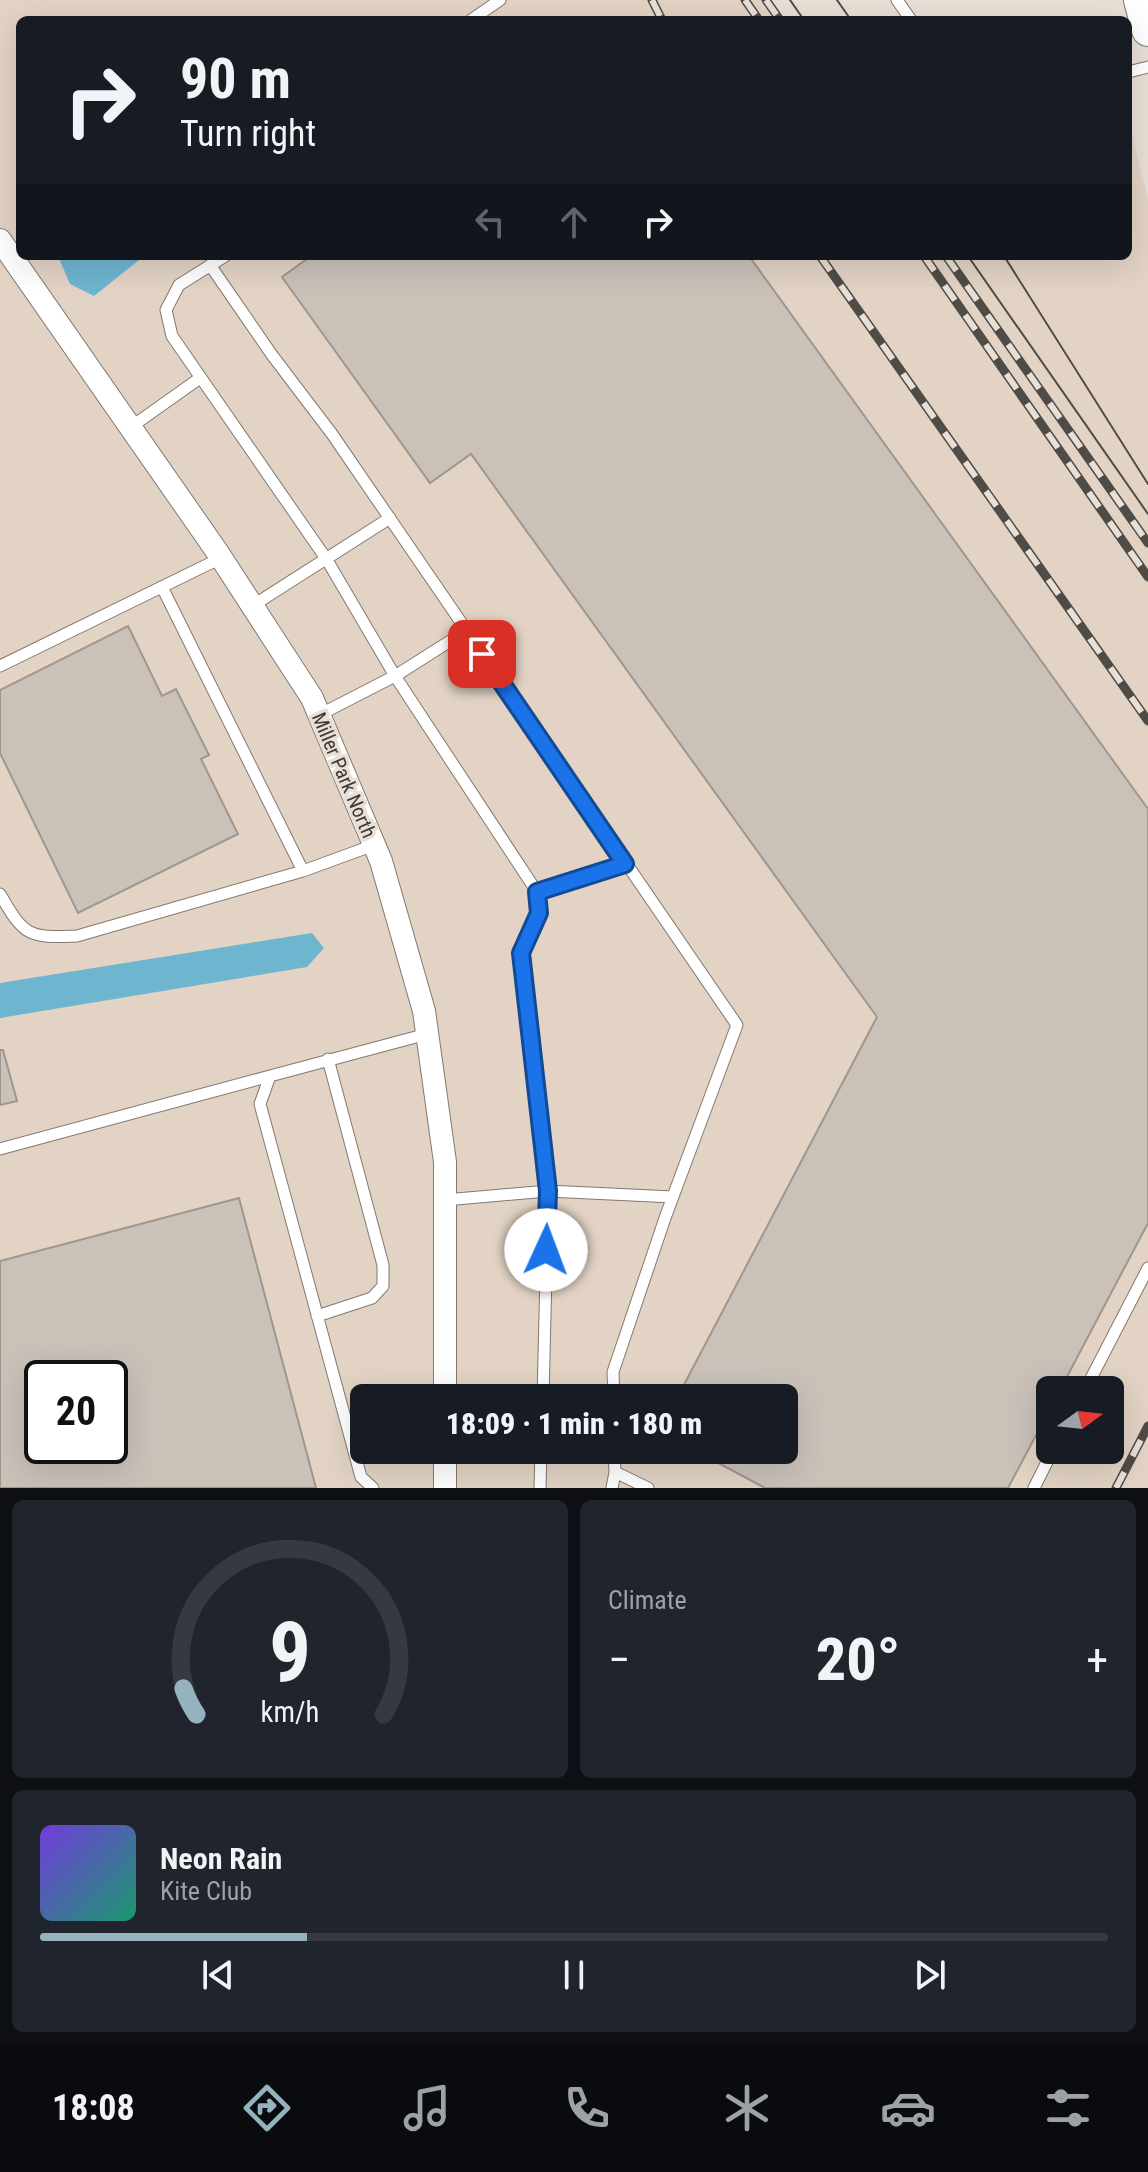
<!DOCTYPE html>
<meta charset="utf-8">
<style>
body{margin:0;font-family:"Roboto Condensed",sans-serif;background:#20242c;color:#f1f3f6;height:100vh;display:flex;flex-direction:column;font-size:30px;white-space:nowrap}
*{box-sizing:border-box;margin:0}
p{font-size:26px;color:#9ea1a6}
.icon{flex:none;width:44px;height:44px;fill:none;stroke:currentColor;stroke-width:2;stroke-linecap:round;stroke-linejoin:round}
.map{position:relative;height:1488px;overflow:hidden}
.details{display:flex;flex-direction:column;gap:12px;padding:12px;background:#0d0f14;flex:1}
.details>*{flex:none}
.banner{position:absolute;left:16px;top:16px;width:1116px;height:244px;border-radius:12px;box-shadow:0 8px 32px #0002;background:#171b24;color:#f1f3f6;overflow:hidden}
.needle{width:52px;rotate:75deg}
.tools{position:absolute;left:1036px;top:1376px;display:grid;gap:16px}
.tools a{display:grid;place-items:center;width:88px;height:88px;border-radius:12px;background:#171b24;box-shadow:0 8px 32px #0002;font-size:40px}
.speed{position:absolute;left:24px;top:1360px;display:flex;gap:16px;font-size:40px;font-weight:700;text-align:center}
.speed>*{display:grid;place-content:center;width:104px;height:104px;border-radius:50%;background:#171b24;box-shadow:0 8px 32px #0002;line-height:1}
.speed .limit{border:4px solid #111;border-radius:12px;background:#fff;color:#111}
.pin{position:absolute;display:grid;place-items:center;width:68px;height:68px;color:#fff;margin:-34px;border-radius:16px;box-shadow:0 4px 12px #0006}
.me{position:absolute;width:88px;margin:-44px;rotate:2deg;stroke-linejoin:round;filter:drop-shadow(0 0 6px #0008)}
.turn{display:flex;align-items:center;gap:28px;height:168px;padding:0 32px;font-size:36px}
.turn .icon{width:104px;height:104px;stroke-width:2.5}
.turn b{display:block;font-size:56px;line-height:68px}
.lanes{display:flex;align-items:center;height:76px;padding:0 32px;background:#0003;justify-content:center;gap:40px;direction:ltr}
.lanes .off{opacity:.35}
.big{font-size:60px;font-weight:800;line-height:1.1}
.details .card{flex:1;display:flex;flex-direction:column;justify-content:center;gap:12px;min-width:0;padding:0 28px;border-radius:12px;background:#20242c}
.details .dial{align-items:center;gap:0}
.dial svg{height:208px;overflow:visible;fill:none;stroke:#363941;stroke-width:7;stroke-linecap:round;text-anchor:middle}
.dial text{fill:#f1f3f6;stroke:none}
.song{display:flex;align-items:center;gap:24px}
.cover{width:96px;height:96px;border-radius:12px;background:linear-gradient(135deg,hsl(260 70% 55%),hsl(160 70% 35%))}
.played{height:8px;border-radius:4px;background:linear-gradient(90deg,#95b3be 25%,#363941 25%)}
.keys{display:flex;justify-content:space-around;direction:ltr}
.heat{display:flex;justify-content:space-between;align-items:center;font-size:44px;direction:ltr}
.details .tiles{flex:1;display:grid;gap:12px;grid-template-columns:1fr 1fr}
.card:last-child{grid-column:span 2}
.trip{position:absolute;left:350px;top:1384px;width:448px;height:80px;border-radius:12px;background:#171b24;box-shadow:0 8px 32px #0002;font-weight:800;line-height:80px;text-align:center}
.tabs{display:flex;height:128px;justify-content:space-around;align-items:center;background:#090b0e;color:#9ea1a6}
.tabs .icon{width:56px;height:56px}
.tabs .selected{color:#95b3be}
.tabs b{font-size:36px;color:#f1f3f6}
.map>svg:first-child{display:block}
</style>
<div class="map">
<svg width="1148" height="1488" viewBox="0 0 1148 1488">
<rect width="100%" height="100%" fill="#e8dfd6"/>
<path fill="#e2d3c4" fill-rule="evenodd" d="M 0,0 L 772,0 L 786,20 L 20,20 L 20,256 L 1128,256 L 1128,120 L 1148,199 L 1148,1488 L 0,1488 ZM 42,1378 L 110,1378 L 110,1446 L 42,1446 ZM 1050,1390 L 1110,1390 L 1110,1450 L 1050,1450 ZM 364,1398 L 784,1398 L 784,1450 L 364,1450 Z"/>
<path fill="#6eb5d0" d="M 58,256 L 144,256 L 94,296 L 70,284 Z
M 312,933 L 324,948 L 307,967 L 0,1018 L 0,983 Z"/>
<path fill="#cac1b9" stroke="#9f978e" stroke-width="2" fill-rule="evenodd" d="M 311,256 L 749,256 L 1148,809 L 1148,1223 L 1060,1390 L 1050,1390 L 1050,1409 L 1008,1488 L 765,1488 L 694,1450 L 784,1450 L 784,1398 L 677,1398 L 877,1017 L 471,454 L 430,483 L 282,277 Z
M 128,626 L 162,696 L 176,689 L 209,755 L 201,759 L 238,834 L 78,913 L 0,753 L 0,690 Z
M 0,1050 L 3,1050 L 17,1101 L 0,1105 Z
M 239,1198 L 316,1488 L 0,1488 L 0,1261 ZM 42,1378 L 110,1378 L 110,1446 L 42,1446 Z"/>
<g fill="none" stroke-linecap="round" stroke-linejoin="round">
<g stroke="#817971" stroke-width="13">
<path id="lane" d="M 897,0 L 911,20
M 471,20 L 500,0
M 1128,72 L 1148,67
M 225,256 L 179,285 L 166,310 L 172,336 L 327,560 L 395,676 L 537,892 L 539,913 L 521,953 L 548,1191 L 543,1398
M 210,265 L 272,355 L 332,434 L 737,1025 L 665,1218 L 613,1372 L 614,1398
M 131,427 L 200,378
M 162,587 L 303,871
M 252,606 L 390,518
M 0,666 L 221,558
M 319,715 L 395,676 L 466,631
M 537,892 L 625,864
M 0,894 C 24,936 28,938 77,936 L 303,871 L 374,845
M 0,1149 L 270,1076
M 445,1200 L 548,1191 L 673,1197
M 317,1316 L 372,1298 L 383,1286 L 383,1265 L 328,1059
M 1085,1390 L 1148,1268
M 614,1450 L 615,1472
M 373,1488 L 361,1477 L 260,1104 L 270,1076 L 427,1034
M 540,1488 L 541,1450
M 612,1488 L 615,1472 L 648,1488
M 1034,1488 L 1053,1450"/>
</g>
<g stroke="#817971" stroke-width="24">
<path id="street" d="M 0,240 L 218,553 L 312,698 L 381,861 L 424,1011 L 445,1162 L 445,1398
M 445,1488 L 445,1450"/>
</g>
<g stroke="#817971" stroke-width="34">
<path id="secondary" d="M 1140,0 L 1148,30"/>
</g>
<use href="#lane" stroke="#fff" stroke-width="11"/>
<use href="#street" stroke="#fff" stroke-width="22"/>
<use href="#secondary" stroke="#fff" stroke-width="32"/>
<path stroke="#4f4b47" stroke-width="2" d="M 790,0 L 804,20
M 837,0 L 851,20
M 968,256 L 1148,514
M 1004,256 L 1148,484"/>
<g stroke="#4f4b47" stroke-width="9">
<path id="rail" d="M 652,0 L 662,20
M 745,0 L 759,20
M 766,0 L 780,20
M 820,256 L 1148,721
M 924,256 L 1148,577
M 946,256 L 1148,543
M 1116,1488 L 1148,1426"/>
</g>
<use href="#rail" stroke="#e8dfd6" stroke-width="6" stroke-dasharray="18" stroke-linecap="butt"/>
</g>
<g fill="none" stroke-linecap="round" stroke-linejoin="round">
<g stroke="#114b97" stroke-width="20">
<path id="route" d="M 482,654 L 625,864 L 537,892 L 539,913 L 521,953 L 548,1191 L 546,1250"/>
</g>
<use href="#route" stroke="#1a73e8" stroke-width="14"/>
</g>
<g text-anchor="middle" stroke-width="7" stroke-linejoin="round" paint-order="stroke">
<g font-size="20" fill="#3c3935" stroke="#e8dfd6">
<text transform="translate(344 775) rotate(67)" y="7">Miller Park North</text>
</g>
</g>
</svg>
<div class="tools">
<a><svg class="needle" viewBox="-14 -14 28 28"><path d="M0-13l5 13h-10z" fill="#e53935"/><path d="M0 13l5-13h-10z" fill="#9ea1a6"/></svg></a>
</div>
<div class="speed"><div class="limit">20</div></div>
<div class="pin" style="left:482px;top:654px;background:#d93025"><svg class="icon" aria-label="arrive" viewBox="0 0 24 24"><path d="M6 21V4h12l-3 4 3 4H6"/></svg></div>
<svg class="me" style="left:546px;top:1250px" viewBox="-20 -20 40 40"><circle r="19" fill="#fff"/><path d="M0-13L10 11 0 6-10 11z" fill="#1a73e8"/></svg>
<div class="trip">18:09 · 1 min · 180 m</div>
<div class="banner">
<div class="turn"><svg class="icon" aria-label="right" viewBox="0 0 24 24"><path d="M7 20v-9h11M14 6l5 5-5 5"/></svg><div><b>90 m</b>Turn right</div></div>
<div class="lanes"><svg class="icon off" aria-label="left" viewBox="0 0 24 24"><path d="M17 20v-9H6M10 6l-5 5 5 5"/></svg><svg class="icon off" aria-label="ahead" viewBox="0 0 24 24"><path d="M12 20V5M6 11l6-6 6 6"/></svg><svg class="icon" aria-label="right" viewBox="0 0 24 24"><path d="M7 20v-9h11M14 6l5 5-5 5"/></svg></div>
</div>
</div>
<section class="details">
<div class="tiles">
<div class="card dial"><svg viewBox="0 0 100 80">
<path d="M14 69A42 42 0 1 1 86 69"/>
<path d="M14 69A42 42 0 0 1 9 59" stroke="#95b3be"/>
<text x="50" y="56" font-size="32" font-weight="700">9</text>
<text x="50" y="72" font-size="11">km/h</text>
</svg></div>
<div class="card"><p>Climate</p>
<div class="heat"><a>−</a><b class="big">20°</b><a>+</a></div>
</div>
<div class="card">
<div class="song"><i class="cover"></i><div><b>Neon Rain</b><p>Kite Club</p></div></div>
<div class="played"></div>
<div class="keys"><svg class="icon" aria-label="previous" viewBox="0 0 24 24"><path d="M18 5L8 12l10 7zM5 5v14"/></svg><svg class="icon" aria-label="pause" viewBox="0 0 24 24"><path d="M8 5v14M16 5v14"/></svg><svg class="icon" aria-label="next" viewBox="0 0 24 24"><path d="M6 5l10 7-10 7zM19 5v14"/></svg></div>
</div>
</div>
</section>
<nav class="tabs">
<b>18:08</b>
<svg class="icon selected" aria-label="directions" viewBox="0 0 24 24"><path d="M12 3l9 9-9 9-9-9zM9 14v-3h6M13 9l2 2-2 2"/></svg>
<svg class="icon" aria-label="music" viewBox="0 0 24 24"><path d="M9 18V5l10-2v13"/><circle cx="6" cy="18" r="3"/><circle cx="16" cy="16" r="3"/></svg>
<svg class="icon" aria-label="phone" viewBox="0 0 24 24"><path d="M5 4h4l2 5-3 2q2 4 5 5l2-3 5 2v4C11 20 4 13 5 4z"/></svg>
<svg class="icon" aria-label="climate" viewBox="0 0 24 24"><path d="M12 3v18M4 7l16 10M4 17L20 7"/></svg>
<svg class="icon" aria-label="car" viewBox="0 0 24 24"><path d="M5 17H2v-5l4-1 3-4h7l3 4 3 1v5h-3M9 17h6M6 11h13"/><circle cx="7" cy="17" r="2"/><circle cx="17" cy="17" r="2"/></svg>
<svg class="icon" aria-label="filters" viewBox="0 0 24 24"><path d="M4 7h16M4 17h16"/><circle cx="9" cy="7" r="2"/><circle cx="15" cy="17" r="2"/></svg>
</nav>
